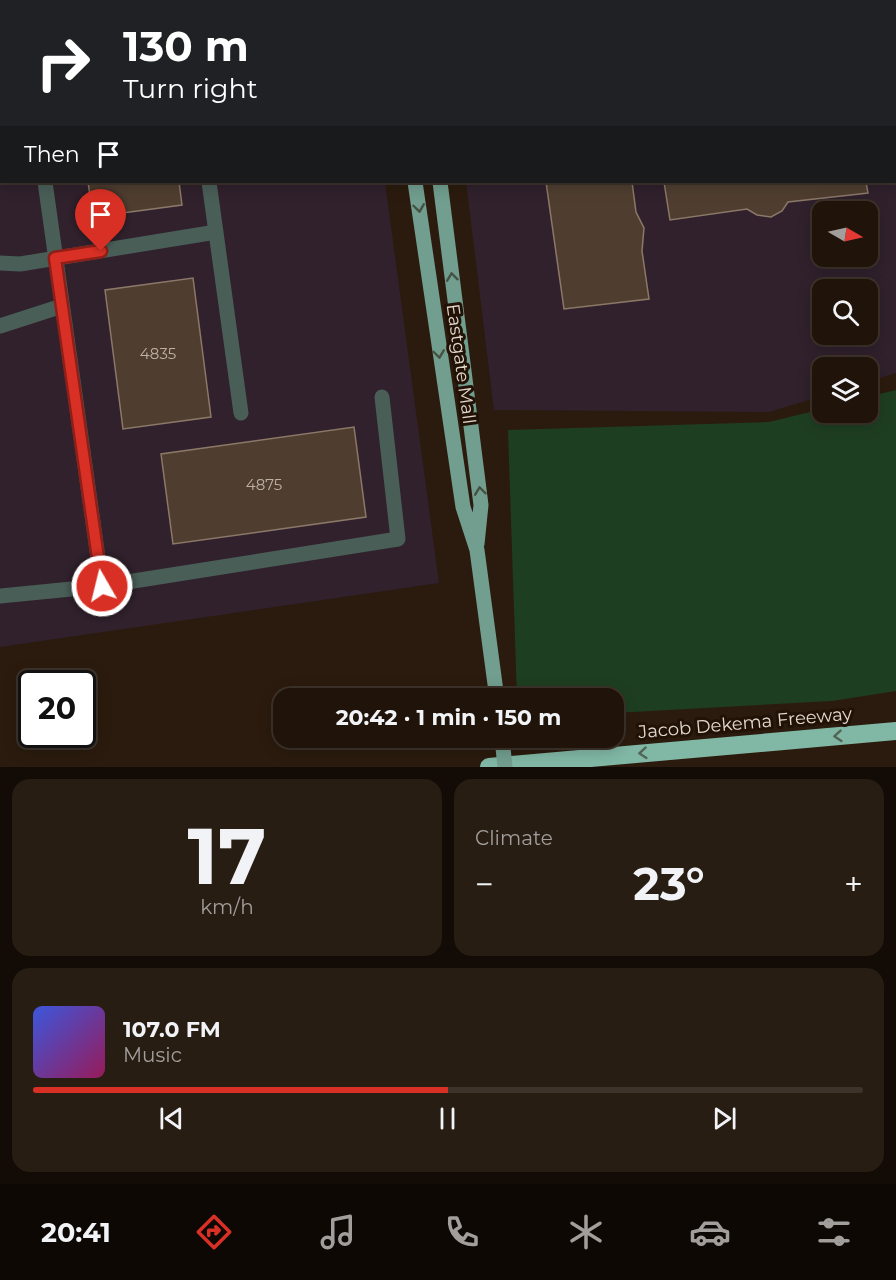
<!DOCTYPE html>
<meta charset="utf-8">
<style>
body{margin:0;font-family:Montserrat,sans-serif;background:#281d13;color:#f1f3f6;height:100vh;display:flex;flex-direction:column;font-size:22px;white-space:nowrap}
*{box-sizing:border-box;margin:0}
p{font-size:20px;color:#a29e9c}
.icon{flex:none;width:33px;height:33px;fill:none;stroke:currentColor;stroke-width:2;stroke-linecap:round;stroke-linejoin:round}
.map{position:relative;height:767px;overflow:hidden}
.panel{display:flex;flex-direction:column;gap:12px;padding:12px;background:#120b06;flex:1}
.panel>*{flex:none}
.hud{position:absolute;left:0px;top:0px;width:897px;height:183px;box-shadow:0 3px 15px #0003,0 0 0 2px #3d332b;background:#202124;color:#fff;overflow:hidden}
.needle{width:39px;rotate:99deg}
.tools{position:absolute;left:812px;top:201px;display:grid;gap:12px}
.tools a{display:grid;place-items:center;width:66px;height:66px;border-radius:12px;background:#20140a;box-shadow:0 3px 15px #0003,0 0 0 2px #3d332b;font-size:30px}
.speed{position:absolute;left:18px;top:670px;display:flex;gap:12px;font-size:30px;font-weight:700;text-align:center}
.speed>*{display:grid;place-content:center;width:78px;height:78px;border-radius:50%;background:#20140a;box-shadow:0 3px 15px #0003,0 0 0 2px #3d332b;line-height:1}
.speed .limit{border:3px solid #111;border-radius:9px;background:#fff;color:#111}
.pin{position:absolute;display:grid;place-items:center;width:51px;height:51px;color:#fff;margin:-62px -26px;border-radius:50% 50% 50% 0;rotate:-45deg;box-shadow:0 0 6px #0007}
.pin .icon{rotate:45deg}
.me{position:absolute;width:66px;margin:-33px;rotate:352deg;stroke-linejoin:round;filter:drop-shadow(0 0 4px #0008)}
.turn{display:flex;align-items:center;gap:21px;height:126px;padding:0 24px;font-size:27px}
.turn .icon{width:78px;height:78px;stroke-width:2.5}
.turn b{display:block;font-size:42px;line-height:51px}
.then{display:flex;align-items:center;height:57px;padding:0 24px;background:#0003;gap:12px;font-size:22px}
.big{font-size:45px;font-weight:700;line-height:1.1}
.panel .widget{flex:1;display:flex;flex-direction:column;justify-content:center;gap:9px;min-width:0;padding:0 21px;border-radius:18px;background:#281d13}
.panel .dial{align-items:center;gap:0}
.dial b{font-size:78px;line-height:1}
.song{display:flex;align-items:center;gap:18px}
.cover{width:72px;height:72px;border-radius:9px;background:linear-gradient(135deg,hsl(230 70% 55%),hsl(330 70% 35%))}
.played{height:6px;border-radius:3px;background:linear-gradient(90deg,#d93025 50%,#3d332b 50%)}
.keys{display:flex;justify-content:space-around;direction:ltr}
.heat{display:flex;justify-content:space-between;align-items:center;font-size:33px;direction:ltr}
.panel .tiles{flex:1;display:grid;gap:12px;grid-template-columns:1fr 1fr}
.widget:last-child{grid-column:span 2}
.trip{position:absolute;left:273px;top:688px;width:351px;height:60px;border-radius:18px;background:#20140a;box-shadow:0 3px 15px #0003,0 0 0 2px #3d332b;font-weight:700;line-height:60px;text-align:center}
.dock{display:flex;height:96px;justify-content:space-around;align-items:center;background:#0d0804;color:#a29e9c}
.dock .icon{width:42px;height:42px}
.dock .selected{color:#d93025}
.dock b{font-size:27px;color:#f1f3f6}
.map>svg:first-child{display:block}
</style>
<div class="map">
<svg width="896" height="767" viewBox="0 0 896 767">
<rect width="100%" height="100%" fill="#2b1b0e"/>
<path fill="#30212c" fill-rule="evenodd" d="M 0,0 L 361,0 L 361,1 L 2,2 L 2,182 L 385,182 L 439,583 L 0,647 Z
M 443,0 L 896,0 L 896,373 L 867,382 L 867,368 L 822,368 L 822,396 L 769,412 L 494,410 L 466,182 L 896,182 L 896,2 ZM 822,212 L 867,212 L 867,256 L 822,256 ZM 822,290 L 867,290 L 867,334 L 822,334 Z"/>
<path fill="#1e3e21" d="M 896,390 L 896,691 L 832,701 L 614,713 L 614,699 L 517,699 L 508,430 L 769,422 L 822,409 L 822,412 L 867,412 L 867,397 Z"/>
<path fill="#4f3e30" stroke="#8b7868" stroke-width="1.5" d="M 98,0 L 298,0 L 299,2 L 98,2 Z
M 523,0 L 609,0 L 609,2 L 524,2 Z
M 639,0 L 779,0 L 767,2 Z
M 88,182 L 179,182 L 182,205 L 93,217 Z
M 546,182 L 632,182 L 636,212 L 644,228 L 642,251 L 649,299 L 564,309 Z
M 664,182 L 866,182 L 868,193 L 788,202 L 782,211 L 771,217 L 757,215 L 747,209 L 670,220 Z
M 193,278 L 211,417 L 123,429 L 105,290 Z
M 354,427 L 366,517 L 173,544 L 161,454 Z"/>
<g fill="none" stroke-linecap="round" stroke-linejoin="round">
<path stroke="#495e57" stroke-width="15" d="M 329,0 L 329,2
M 10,2 L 11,0
M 58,2 L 58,0
M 0,61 L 2,52
M 45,182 L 102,586 L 398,539 L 382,397
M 209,182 L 241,413
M 0,263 L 20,264 L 216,232
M 0,326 L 62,306
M 0,596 L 102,586"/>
<path stroke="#719e8f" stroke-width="15" d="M 390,0 L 391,2
M 418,0 L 418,2
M 415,182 L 463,507 L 477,550 L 497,699
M 440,182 L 481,505 L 477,544"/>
<path stroke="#81b7a5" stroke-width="18" d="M 489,767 L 896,731"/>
<path stroke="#719e8f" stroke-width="15" d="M 502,738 L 505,767"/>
</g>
<defs><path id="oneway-chevron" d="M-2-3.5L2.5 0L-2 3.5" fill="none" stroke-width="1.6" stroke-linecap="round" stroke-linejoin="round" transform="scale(1.5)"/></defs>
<g stroke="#455143">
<use href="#oneway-chevron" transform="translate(419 208) rotate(82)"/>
<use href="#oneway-chevron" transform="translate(452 277) rotate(-97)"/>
<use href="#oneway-chevron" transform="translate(439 354) rotate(82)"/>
<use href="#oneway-chevron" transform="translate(480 491) rotate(-97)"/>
</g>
<g stroke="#516455">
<use href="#oneway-chevron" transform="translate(838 736) rotate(175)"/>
<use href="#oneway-chevron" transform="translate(643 753) rotate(175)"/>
</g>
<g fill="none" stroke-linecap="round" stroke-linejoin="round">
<g stroke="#8d1f18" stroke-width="15">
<path id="route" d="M 101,251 L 55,258 L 102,586"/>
</g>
<use href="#route" stroke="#d93025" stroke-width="10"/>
</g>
<g text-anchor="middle" stroke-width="6" stroke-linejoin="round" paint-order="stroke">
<g font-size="15" fill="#bdb1a6">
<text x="158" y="359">4835</text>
<text x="264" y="490">4875</text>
</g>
<g font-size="18" fill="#e2d7ce" stroke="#211205">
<text transform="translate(461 364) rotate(82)" y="6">Eastgate Mall</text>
<text transform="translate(745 723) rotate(-5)" y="6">Jacob Dekema Freeway</text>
</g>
</g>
</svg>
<div class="tools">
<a><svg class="needle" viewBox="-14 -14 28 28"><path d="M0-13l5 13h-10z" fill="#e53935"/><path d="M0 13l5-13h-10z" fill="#a29e9c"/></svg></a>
<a><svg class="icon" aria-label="search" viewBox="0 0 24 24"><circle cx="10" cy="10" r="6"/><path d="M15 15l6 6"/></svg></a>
<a><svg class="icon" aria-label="layers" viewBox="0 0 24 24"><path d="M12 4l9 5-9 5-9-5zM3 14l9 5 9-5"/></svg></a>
</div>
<div class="speed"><div class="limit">20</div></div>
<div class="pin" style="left:101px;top:251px;background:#d93025"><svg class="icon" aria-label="arrive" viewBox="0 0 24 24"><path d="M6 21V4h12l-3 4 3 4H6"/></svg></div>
<svg class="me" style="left:102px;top:586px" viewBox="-20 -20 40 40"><circle r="17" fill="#d93025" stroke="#fff" stroke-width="3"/><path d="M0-11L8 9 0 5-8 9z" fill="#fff"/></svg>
<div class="trip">20:42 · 1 min · 150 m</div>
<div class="hud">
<div class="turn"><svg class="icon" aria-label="right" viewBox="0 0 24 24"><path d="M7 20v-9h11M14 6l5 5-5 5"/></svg><div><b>130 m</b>Turn right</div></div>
<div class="then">Then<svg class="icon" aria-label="arrive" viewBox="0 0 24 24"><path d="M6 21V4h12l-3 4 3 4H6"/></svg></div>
</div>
</div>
<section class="panel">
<div class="tiles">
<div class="widget dial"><b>17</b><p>km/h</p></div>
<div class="widget"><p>Climate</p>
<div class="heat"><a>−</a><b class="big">23°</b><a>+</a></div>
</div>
<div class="widget">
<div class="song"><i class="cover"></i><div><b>107.0 FM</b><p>Music</p></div></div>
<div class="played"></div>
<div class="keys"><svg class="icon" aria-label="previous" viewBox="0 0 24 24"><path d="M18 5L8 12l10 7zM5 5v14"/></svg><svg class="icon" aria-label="pause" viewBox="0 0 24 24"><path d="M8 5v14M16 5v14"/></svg><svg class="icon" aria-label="next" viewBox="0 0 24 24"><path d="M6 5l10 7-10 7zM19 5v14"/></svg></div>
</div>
</div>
</section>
<nav class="dock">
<b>20:41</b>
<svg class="icon selected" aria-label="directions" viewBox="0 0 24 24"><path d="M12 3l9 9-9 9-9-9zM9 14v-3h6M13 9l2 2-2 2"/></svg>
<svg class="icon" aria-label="music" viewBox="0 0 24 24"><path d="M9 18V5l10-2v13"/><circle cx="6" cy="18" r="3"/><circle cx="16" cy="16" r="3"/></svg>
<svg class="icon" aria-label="phone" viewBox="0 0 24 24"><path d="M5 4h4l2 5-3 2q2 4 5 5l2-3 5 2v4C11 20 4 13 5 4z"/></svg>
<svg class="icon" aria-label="climate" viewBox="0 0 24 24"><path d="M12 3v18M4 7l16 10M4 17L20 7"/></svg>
<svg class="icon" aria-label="car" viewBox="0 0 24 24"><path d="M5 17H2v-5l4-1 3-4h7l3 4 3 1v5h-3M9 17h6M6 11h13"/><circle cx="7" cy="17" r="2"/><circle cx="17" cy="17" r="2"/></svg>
<svg class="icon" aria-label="filters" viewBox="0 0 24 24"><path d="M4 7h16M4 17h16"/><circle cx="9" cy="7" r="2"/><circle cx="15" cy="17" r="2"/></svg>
</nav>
